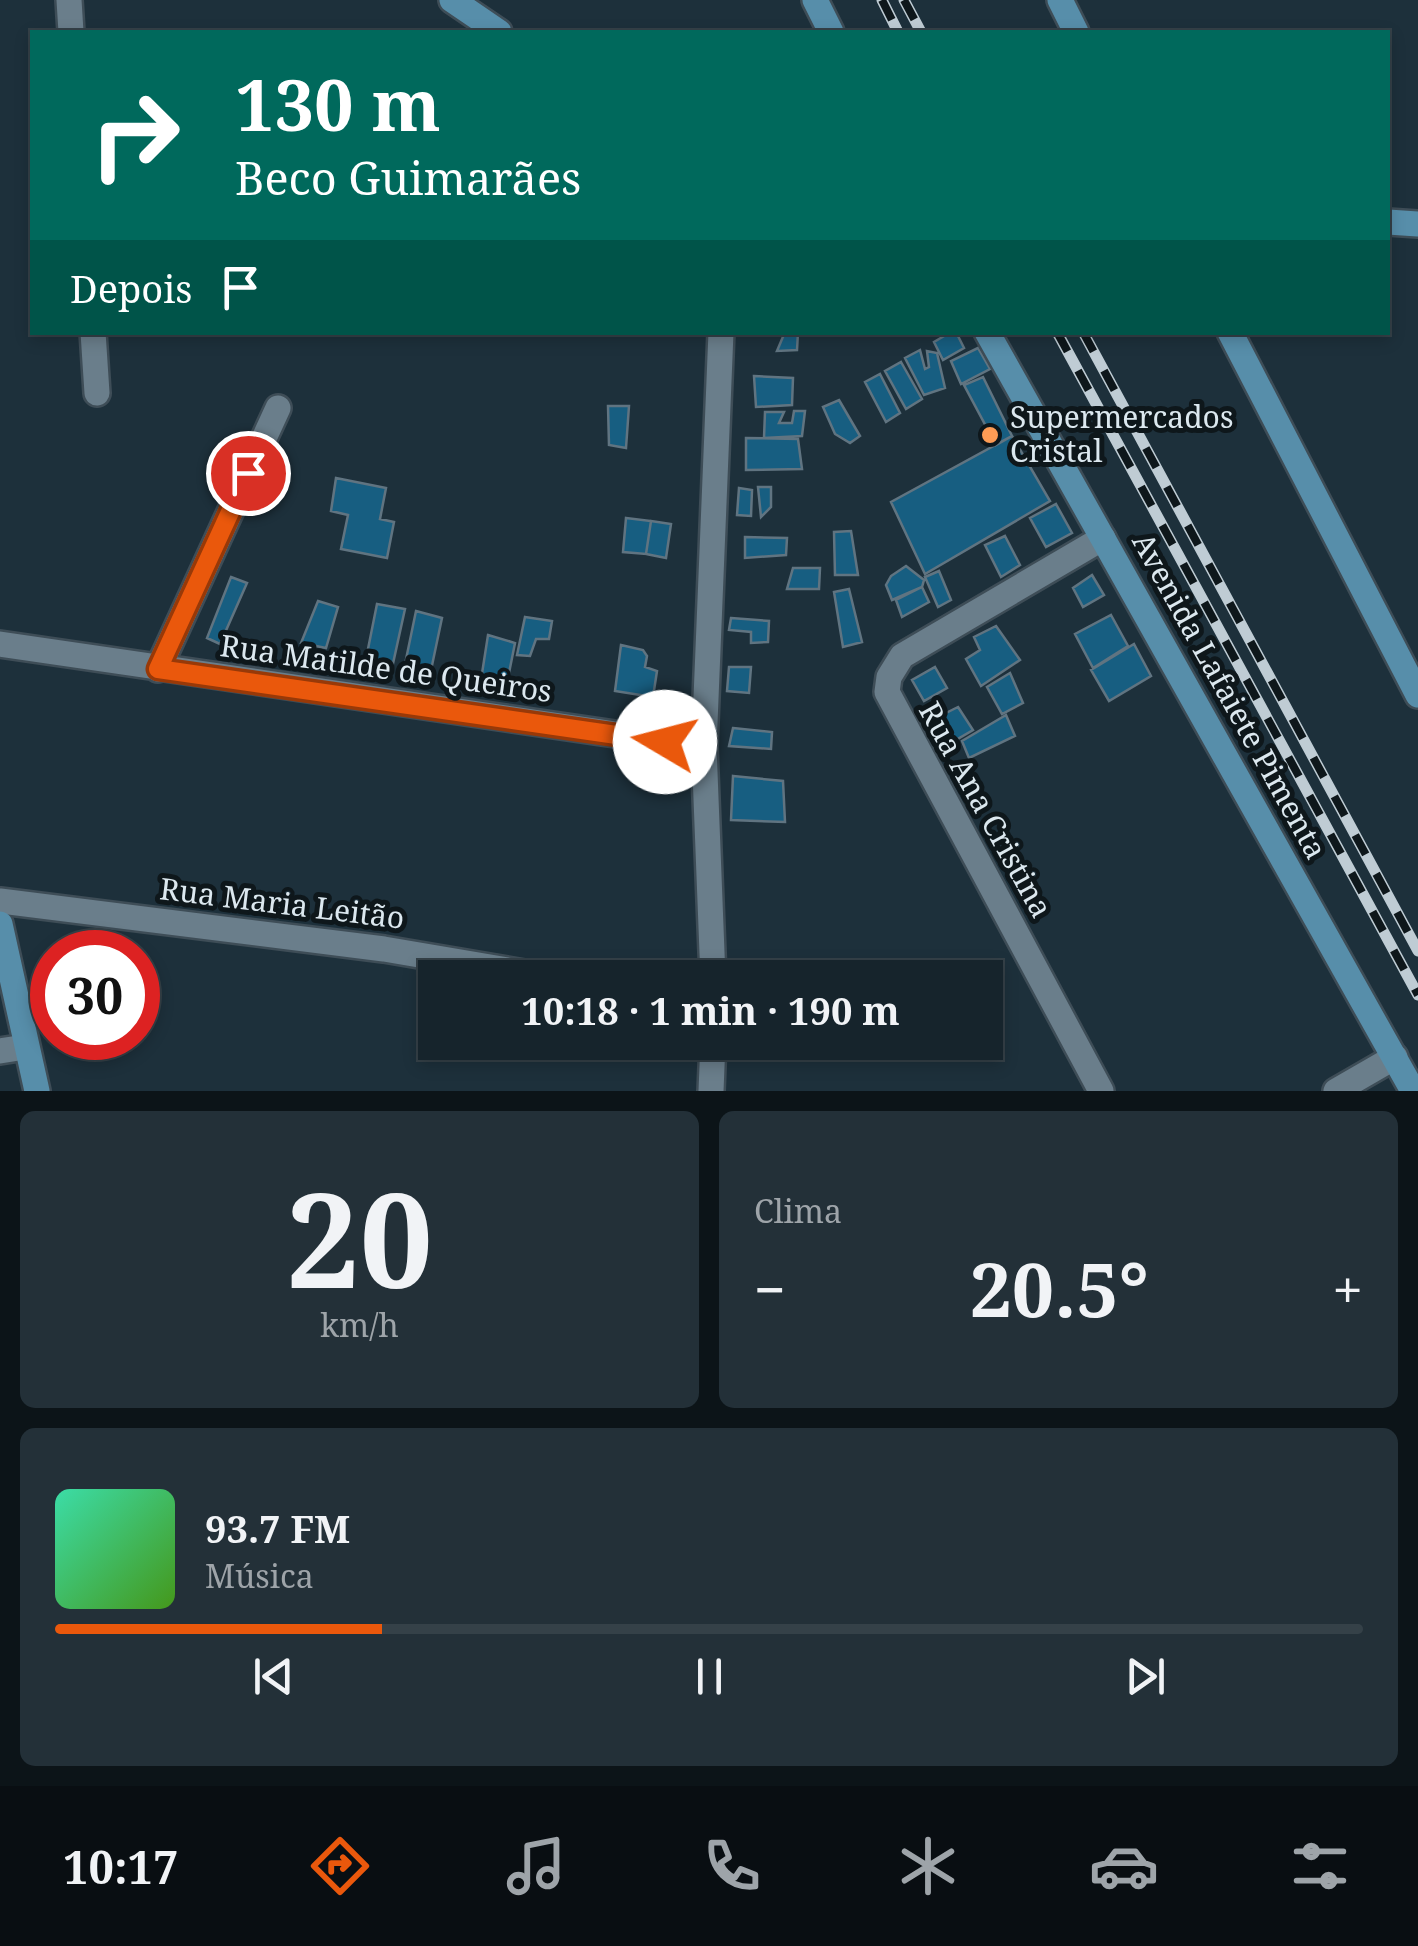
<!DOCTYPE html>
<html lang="pt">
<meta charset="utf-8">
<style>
body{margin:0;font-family:"Noto Serif",serif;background:#233038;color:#f1f3f6;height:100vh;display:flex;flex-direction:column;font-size:38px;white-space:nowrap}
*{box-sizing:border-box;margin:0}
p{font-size:32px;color:#9ea4a9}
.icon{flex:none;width:55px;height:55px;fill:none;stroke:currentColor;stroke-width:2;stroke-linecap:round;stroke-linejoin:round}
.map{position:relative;height:1091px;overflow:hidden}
.drawer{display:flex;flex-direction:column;gap:20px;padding:20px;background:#0c1418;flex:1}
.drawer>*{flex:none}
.hud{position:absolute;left:30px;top:30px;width:1360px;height:305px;border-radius:0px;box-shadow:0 5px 15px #0003,0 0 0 2px #354148;background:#00695c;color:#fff;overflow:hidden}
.speed{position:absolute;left:30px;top:930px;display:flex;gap:20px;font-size:50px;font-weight:700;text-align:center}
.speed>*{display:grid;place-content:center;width:130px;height:130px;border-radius:50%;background:#16242c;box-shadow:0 5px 15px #0003,0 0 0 2px #354148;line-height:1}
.speed .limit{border:15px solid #d22;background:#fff;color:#111}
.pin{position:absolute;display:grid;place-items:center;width:85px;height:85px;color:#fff;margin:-42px;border:5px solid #fff;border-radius:50%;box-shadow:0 2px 10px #0007}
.me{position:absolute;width:110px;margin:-55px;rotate:278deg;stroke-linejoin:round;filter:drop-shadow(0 0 8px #0008)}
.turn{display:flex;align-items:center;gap:35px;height:210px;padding:0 40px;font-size:45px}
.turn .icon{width:130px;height:130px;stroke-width:2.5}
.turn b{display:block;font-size:70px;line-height:85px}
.then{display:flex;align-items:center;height:95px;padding:0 40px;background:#0003;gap:20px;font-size:38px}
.big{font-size:75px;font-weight:700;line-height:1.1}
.drawer .tile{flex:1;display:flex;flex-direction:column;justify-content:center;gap:15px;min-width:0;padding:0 35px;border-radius:15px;background:#233038}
.drawer .dial{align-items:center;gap:0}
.dial b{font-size:130px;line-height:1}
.song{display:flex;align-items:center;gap:30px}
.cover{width:120px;height:120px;border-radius:15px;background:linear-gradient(135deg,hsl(160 70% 55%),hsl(100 70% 35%))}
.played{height:10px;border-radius:5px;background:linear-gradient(90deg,#ea580c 25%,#354148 25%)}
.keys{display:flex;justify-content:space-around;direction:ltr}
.heat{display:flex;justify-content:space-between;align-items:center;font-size:55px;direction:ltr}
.drawer .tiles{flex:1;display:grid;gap:20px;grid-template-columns:1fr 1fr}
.tile:last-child{grid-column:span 2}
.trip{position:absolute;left:418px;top:960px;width:585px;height:100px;border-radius:0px;background:#16242c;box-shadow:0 5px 15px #0003,0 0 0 2px #354148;font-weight:700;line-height:100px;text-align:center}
.menu{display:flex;height:160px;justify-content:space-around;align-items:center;background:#090e12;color:#9ea4a9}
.menu .icon{width:70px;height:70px}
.menu .active{color:#ea580c}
.menu b{font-size:45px;color:#f1f3f6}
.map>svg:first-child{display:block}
</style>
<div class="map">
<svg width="1418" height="1091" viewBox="0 0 1418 1091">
<rect width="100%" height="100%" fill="#1d303b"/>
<path fill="#175e81" stroke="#607481" stroke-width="2.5" d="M 785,332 L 798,332 L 797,350 L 777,351 Z
M 951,332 L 956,332 L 964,348 L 943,360 L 934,342 Z
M 978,348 L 990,369 L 961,384 L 951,361 Z
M 920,350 L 925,369 L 929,367 L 927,351 L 937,353 L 945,388 L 924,395 L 905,358 Z
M 901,362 L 922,399 L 906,409 L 885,371 Z
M 880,374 L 900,413 L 886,422 L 865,382 Z
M 754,376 L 793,378 L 792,405 L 756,407 Z
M 983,377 L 1012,436 L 996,445 L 964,385 Z
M 839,400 L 860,436 L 850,443 L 835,434 L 823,407 Z
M 608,406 L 629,406 L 626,448 L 609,445 Z
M 794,411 L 805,411 L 802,436 L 764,438 L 765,412 L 784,412 L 779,423 L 792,423 Z
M 1012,436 L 1050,501 L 925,574 L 891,502 Z
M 746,438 L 798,439 L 802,469 L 746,470 Z
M 336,478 L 386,488 L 380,519 L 394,522 L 387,558 L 341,549 L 348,515 L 331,511 Z
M 758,487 L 771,487 L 771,507 L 761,517 Z
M 739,488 L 752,490 L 751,516 L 737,515 Z
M 1056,504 L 1072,533 L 1046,547 L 1030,518 Z
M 626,518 L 651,521 L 646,554 L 623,552 Z
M 651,521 L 671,524 L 666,558 L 646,554 Z
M 851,531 L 858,575 L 835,575 L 834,532 Z
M 1005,536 L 1020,565 L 1001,577 L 985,545 Z
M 745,537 L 787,538 L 786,555 L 745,558 Z
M 906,566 L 924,580 L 922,587 L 892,600 L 886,585 L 891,576 Z
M 793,568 L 820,568 L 819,589 L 787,589 Z
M 939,571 L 951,600 L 938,607 L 925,577 Z
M 1092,575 L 1104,595 L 1083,607 L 1073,588 Z
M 231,577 L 247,583 L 220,644 L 207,638 Z
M 922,587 L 929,602 L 902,617 L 896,600 Z
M 849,589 L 862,642 L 843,647 L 834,592 Z
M 318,601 L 338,607 L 326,648 L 301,643 Z
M 377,604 L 405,609 L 392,668 L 365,664 Z
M 416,611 L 442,618 L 430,675 L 404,669 Z
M 1111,615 L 1128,646 L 1093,668 L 1075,634 Z
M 525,617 L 552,621 L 549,639 L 536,639 L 530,656 L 517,655 Z
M 731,618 L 769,621 L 768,642 L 751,643 L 751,632 L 729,630 Z
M 996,626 L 1020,660 L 981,686 L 966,659 L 980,650 L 974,637 Z
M 488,635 L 515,643 L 506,688 L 481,680 Z
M 1134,644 L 1151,676 L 1109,701 L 1091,670 Z
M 621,645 L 643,650 L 647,656 L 645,667 L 657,671 L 653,697 L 615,691 Z
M 729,667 L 751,667 L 749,693 L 727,691 Z
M 935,667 L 947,688 L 924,701 L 912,680 Z
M 1010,673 L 1023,703 L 1002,714 L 987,687 Z
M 958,707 L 973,730 L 949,744 L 934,719 Z
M 1006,715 L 1015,736 L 969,758 L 962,741 Z
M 733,728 L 772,732 L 771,749 L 729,746 Z
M 733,776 L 783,781 L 785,822 L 731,820 Z"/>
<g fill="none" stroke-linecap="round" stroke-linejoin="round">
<g stroke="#3e4d57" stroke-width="30">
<path id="street" d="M 69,0 L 71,32
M 93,332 L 97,393
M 0,644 L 704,747
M 158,669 L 278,408
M 0,901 L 384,949 L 554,978
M 713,978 L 704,747 L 721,332
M 0,1051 L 25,1047
M 711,1091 L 713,1042
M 1101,1091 L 887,692 L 889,677 L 902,656 L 1103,538
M 1336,1091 L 1395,1057"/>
</g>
<g stroke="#3e4d57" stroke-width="30">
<path id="secondary" d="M 452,0 L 499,32
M 815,0 L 831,32
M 1060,0 L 1076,32
M 1388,222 L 1418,224
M 987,332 L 1413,1091
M 1230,332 L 1418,695
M 0,924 L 37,1091"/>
</g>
<use href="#street" stroke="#6a7e8b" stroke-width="25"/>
<use href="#secondary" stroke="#578eaa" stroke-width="25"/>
<g stroke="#bfccd4" stroke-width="11">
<path id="rail" d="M 882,0 L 898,32
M 904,0 L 921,32
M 1057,332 L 1418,995
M 1083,332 L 1418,951"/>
</g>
<use href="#rail" stroke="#0e171b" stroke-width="8" stroke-dasharray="22" stroke-linecap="butt"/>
</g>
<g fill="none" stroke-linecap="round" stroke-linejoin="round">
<g stroke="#983908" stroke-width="25">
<path id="route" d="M 248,473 L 158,669 L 665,742"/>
</g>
<use href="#route" stroke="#ea580c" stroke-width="18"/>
</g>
<circle fill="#fd9c55" stroke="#0e171b" stroke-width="4" cx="990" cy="435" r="10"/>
<g text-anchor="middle" stroke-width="10" stroke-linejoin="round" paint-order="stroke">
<g font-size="30" fill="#dce8ef" stroke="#0e171b" text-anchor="start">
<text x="1010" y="428">Supermercados<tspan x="1010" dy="34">Cristal</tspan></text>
</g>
<g font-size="30" fill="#dce8ef" stroke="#0e171b">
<text transform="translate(386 669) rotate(8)" y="10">Rua Matilde de Queiros</text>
<text transform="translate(1229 696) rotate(61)" y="10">Avenida Lafaiete Pimenta</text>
<text transform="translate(985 810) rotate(61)" y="10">Rua Ana Cristina</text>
<text transform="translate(282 904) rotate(7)" y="10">Rua Maria Leitão</text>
</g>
</g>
</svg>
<div class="speed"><div class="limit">30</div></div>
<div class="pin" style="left:248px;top:473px;background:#d93025"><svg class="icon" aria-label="arrive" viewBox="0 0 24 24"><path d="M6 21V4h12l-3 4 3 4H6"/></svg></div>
<svg class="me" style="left:665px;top:742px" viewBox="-20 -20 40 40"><circle r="19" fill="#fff"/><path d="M0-13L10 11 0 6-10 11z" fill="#ea580c"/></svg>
<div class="trip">10:18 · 1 min · 190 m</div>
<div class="hud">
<div class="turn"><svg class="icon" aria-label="right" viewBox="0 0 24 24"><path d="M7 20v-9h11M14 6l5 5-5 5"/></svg><div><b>130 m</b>Beco Guimarães</div></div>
<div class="then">Depois<svg class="icon" aria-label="arrive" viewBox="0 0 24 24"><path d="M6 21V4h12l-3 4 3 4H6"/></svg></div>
</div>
</div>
<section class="drawer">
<div class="tiles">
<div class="tile dial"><b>20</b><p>km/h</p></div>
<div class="tile"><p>Clima</p>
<div class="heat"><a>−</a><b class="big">20.5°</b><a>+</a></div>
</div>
<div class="tile">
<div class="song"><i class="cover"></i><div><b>93.7 FM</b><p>Música</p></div></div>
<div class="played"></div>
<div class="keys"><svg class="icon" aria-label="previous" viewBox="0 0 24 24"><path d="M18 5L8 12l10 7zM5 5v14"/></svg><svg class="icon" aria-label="pause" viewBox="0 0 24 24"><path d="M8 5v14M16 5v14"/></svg><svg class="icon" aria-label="next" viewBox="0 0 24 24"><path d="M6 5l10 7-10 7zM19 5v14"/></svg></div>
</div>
</div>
</section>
<nav class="menu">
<b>10:17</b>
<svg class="icon active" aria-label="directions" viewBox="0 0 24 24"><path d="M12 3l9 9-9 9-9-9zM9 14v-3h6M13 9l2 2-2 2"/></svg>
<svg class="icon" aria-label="music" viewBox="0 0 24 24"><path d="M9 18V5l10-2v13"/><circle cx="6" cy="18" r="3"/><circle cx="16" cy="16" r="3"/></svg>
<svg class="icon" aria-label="phone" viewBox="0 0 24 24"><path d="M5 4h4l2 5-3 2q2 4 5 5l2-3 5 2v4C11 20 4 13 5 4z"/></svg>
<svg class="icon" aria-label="climate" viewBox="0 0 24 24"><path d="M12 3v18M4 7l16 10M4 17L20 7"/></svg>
<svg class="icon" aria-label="car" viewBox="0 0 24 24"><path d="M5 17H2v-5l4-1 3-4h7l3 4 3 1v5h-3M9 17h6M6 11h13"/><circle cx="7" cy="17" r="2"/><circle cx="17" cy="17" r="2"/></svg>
<svg class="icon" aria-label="filters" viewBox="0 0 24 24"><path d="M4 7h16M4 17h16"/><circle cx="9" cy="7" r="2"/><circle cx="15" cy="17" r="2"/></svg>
</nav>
